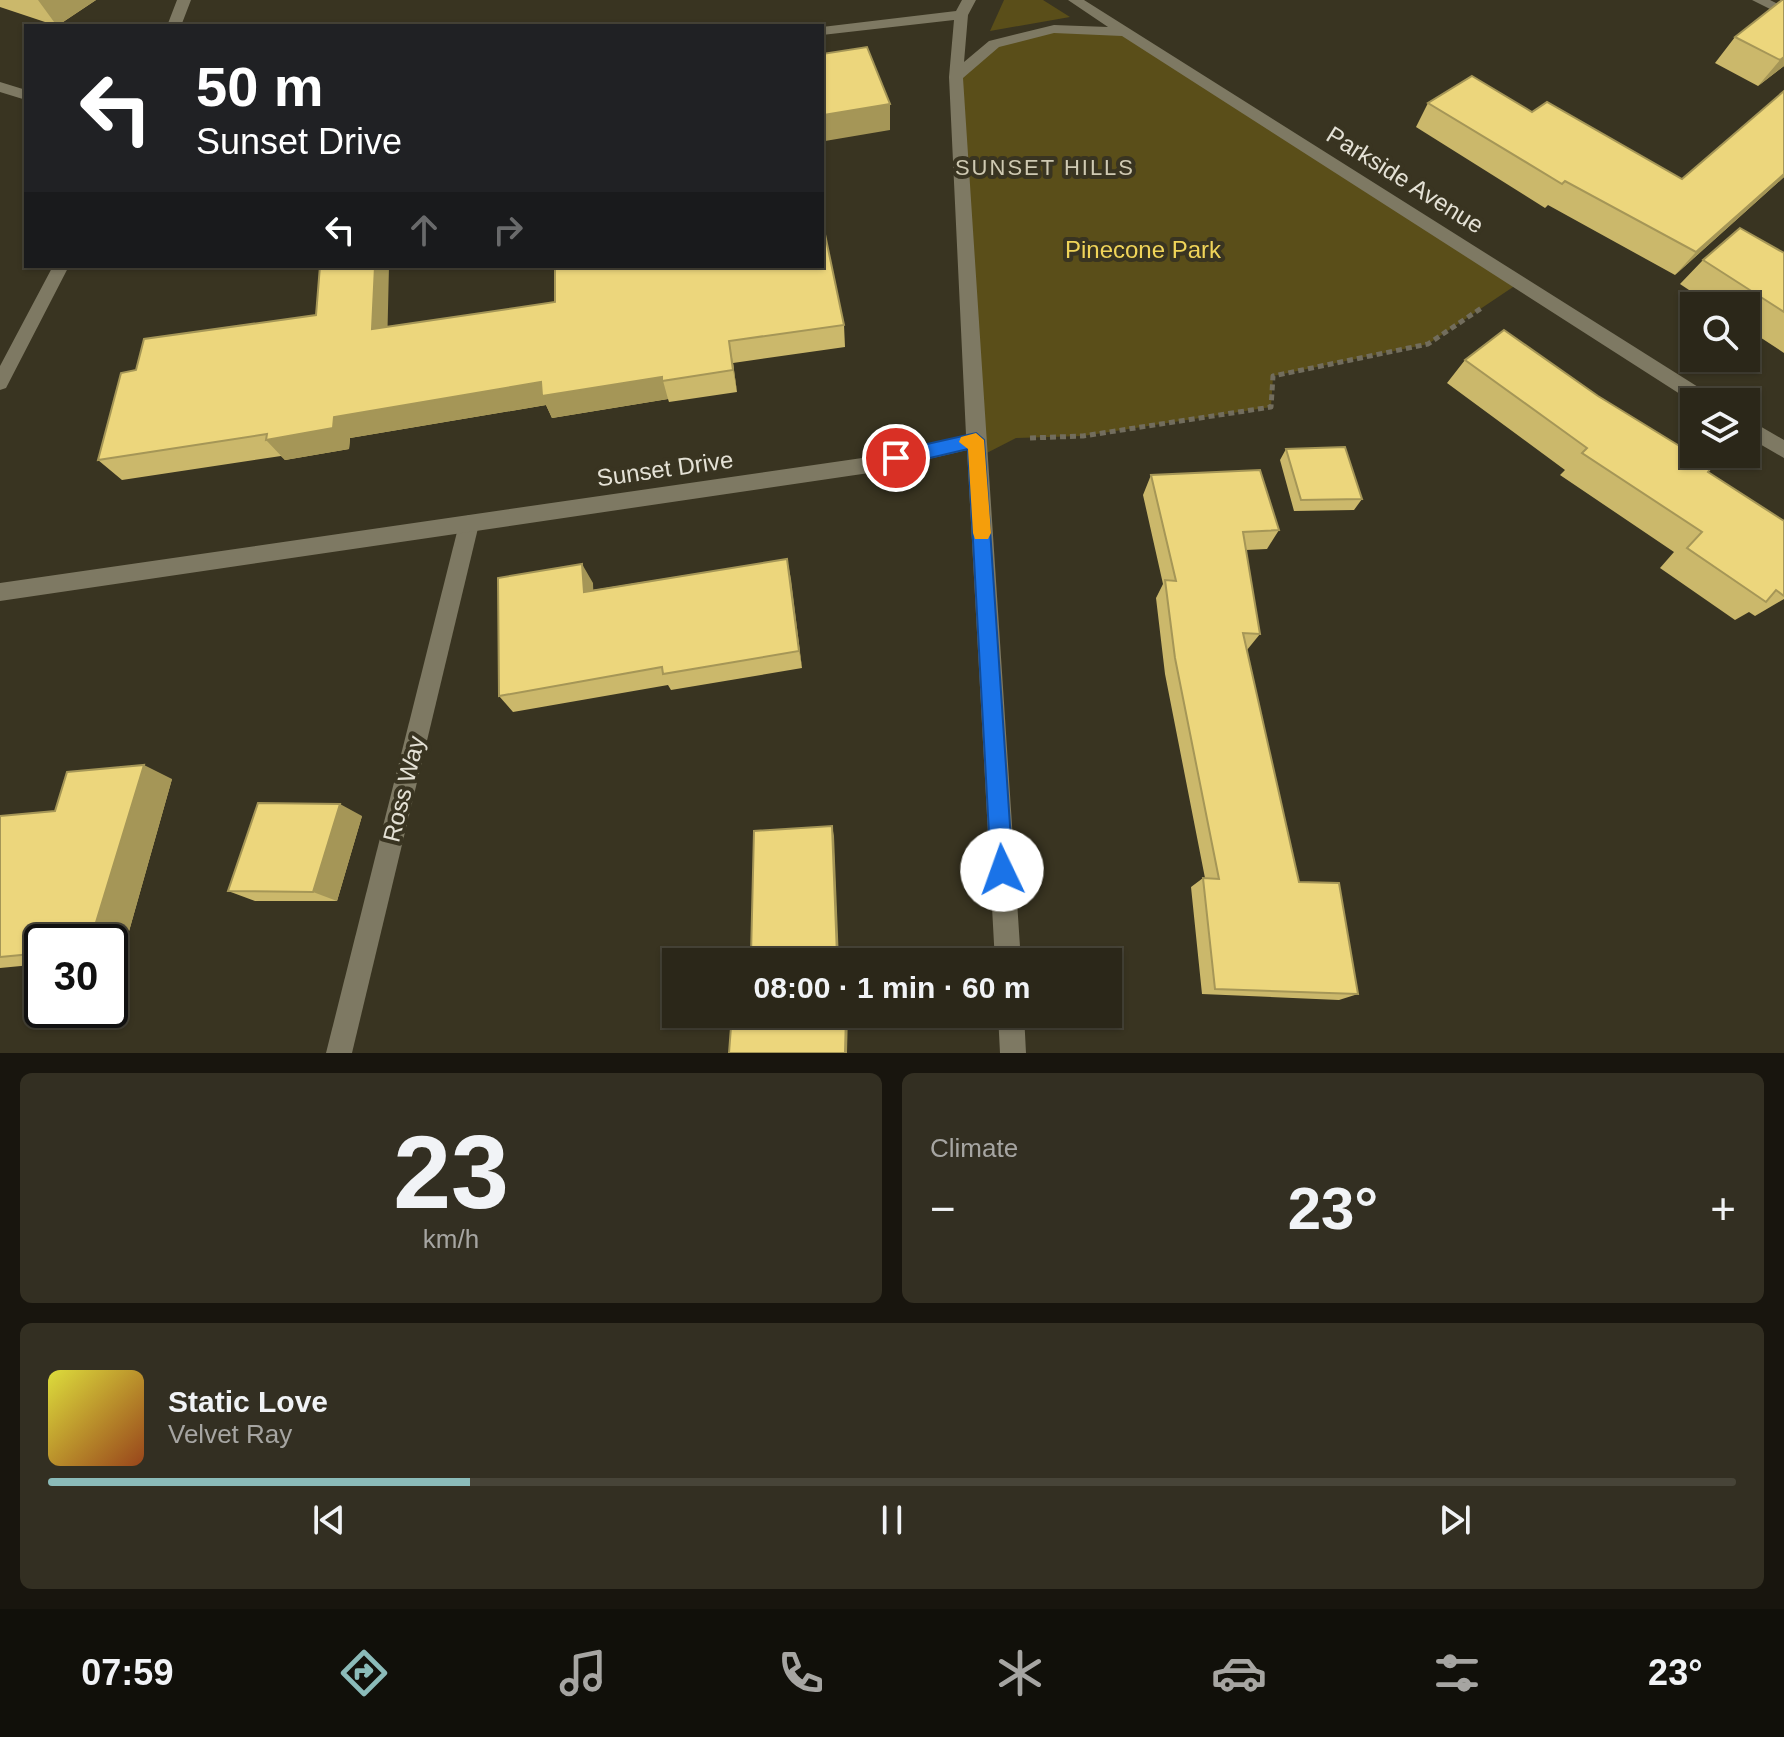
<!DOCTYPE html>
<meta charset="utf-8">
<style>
body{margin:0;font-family:Arial,sans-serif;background:#332f22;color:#f1f3f6;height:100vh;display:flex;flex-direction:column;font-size:30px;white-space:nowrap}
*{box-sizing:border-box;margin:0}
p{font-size:26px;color:#a6a5a2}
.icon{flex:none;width:44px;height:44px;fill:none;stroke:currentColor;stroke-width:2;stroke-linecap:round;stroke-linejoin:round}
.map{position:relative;height:1053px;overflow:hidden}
.side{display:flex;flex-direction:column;gap:20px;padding:20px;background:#18150e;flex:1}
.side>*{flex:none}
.hud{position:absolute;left:24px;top:24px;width:800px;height:244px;border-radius:0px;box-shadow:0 2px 6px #0004,0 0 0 2px #474438;background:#202124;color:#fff;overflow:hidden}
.buttons{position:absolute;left:1680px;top:292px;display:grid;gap:16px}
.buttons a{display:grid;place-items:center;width:80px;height:80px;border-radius:0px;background:#2b2719;box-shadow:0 2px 6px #0004,0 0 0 2px #474438;font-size:40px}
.speed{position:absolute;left:24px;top:924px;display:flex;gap:16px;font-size:40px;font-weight:700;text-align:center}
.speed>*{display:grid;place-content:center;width:104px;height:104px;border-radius:50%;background:#2b2719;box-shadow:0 2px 6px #0004,0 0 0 2px #474438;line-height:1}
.speed .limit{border:4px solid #111;border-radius:12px;background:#fff;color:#111}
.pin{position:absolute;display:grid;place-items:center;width:68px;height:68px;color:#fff;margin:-34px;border:4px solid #fff;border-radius:50%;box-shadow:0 2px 8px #0007}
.me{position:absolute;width:88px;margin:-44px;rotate:357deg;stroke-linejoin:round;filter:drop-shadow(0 0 6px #0008)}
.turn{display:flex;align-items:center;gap:28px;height:168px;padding:0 40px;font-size:36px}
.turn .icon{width:104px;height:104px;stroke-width:2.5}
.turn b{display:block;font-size:56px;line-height:68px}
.lanes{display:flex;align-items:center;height:76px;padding:0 40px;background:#0003;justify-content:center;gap:40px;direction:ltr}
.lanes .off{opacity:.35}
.big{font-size:60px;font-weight:600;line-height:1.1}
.side .card{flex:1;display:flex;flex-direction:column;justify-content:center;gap:12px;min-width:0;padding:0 28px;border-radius:12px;background:#332f22}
.side .dial{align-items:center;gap:0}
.dial b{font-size:104px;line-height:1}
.song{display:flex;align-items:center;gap:24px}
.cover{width:96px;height:96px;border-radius:12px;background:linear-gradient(135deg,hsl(60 70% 55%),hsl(20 70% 35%))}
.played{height:8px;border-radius:4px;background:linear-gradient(90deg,#8bbbb9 25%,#474438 25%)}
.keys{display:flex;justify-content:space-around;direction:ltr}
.heat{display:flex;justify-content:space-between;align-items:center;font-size:44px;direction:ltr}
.side .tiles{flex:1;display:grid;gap:20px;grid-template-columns:1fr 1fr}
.card:last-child{grid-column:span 2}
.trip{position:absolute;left:662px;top:948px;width:460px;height:80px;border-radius:0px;background:#2b2719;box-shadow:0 2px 6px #0004,0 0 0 2px #474438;font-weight:600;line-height:80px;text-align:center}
.dock{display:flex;height:128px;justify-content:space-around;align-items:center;background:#11100a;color:#a6a5a2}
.dock .icon{width:56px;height:56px}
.dock .on{color:#8bbbb9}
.dock b{font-size:36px;color:#f1f3f6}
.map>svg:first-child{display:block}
</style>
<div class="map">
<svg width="1784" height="1053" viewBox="0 0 1784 1053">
<rect width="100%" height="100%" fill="#393421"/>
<path fill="#5a4e19" d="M 1004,0 L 1043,0 L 1070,17 L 990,31 Z
M 1054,29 L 1124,32 L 1519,283 L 1428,344 L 1273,376 L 1271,407 L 1083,436 L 1016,438 L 977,458 L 956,77 L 994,44 Z"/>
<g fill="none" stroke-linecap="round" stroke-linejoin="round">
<path stroke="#726d5d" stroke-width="5" stroke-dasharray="6 4" stroke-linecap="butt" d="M 1030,438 L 1083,436 L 1271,407 L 1273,376 L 1428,344 L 1483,307"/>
<path fill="#7e7963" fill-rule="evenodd" d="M 469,515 L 476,518 L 479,524 L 352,1053 L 326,1053 L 459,524 L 462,518 Z"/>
<path fill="#7e7963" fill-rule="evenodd" d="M 962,0 L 976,0 L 968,15 L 964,62 L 989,41 L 1054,25 L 1108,27 L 1068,0 L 1084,0 L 1714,397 L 1716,402 L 1694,403 L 1122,36 L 1054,33 L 999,47 L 963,78 L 1021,962 L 995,962 L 967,450 L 869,473 L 0,601 L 0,583 L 869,457 L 966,435 L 949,77 L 954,20 L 822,35 L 822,27 L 956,11 Z
M 1752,0 L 1770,0 L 1784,7 L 1784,16 Z
M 0,82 L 26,90 L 26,100 L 0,92 Z
M 1746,418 L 1784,440 L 1784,458 L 1746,436 Z
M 998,1014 L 1024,1014 L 1026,1053 L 1000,1053 Z"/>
<path fill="#7e7963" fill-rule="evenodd" d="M 177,0 L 191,0 L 181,26 L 167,26 Z
M 53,266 L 69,266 L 6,388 L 0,390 L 0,366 Z"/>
</g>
<path fill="#cbb86b" d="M 0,0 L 96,0 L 57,26 L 0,7 Z
M 1782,0 L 1784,66 L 1758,86 L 1715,63 L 1735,37 Z
M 1784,91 L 1784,177 L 1675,275 L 1548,205 L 1545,208 L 1416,127 L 1428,103 L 1532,112 L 1682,179 Z
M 1784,253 L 1784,353 L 1746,328 L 1746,306 L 1713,306 L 1680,284 L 1703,260 Z
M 316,315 L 388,326 L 844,325 L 845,347 L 733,363 L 737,392 L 669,402 L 668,399 L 552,418 L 546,405 L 350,438 L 349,449 L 285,460 L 281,456 L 122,480 L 98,460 L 136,370 Z
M 1465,360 L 1708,472 L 1784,521 L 1784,599 L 1755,616 L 1749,612 L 1735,620 L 1660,568 L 1674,552 L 1560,475 L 1565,470 L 1447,383 Z
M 1286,449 L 1362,499 L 1354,510 L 1294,511 L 1280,460 Z
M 1151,475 L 1279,530 L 1267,549 L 1246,550 L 1260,634 L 1247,650 L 1299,882 L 1358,994 L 1339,1000 L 1202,994 L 1191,887 L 1203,878 L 1205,878 L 1165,674 L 1156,598 L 1163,584 L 1143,495 Z
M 787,559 L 802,668 L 671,690 L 668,685 L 513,712 L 499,696 L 593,583 L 593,590 Z
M 172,779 L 122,956 L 110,957 L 110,942 L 42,942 L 42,964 L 0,968 L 0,816 L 55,811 Z
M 362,816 L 337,901 L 255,901 L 228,891 Z"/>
<path fill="#a59657" d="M 38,0 L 96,0 L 57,26 Z
M 1784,57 L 1784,66 L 1758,86 L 1780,60 Z
M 890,104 L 890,130 L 825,141 L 825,145 L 822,145 L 823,115 Z
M 1784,174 L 1784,177 L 1675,275 L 1696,252 Z
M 375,266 L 389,266 L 387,351 L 372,329 Z
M 729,341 L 733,363 L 737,392 L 733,370 Z
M 662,377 L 668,399 L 552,418 L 546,405 L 350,438 L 349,449 L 285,460 L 266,440 L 334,417 L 541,382 Z
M 787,559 L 791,579 L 802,668 L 799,651 Z
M 582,564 L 593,583 L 594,610 L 584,592 Z
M 144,765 L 172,779 L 122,956 L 110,953 L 110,942 L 90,942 Z
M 340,804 L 362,816 L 337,901 L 313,892 Z
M 832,826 L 834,836 L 839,961 L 837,955 Z
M 846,1014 L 848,1014 L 847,1053 L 845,1053 Z"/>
<path fill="#ecd67c" stroke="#a59657" stroke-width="2" d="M 1782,0 L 1784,0 L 1784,57 L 1780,60 L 1735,37 Z
M 867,47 L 890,104 L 823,115 L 823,119 L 822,119 L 822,54 Z
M 1472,76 L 1532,112 L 1547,102 L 1682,179 L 1784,91 L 1784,174 L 1696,252 L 1565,181 L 1562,184 L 1428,103 Z
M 822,220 L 844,325 L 729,341 L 733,370 L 662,381 L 662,377 L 542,396 L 541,382 L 334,417 L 333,428 L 266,440 L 267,434 L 98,460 L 121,373 L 136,370 L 144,339 L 316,315 L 320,266 L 375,266 L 372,329 L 555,302 L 555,266 L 822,266 Z
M 1740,228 L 1784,253 L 1784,312 L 1703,260 Z
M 1504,330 L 1598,396 L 1712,466 L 1708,472 L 1784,521 L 1784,596 L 1776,590 L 1766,602 L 1687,548 L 1702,532 L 1582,453 L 1587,448 L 1465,360 Z
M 1345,447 L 1362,499 L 1301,500 L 1286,449 Z
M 1260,470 L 1279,530 L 1243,532 L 1260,634 L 1243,633 L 1299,882 L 1339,883 L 1358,994 L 1215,989 L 1203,878 L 1219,879 L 1175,658 L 1165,580 L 1176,581 L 1151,475 Z
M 787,559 L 799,651 L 663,674 L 662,667 L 499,696 L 498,578 L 582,564 L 584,592 Z
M 144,765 L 90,942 L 42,942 L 42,953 L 0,957 L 0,816 L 55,811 L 67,772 Z
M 258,803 L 340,804 L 313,892 L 228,891 Z
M 832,826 L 837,955 L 847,955 L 847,962 L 735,962 L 736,956 L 751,956 L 754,831 Z
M 732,1014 L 846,1014 L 845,1053 L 729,1053 Z"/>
<path fill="#1a73e8" stroke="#114b97" stroke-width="2" d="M 976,433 L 984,440 L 1013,870 L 1010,877 L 1002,881 L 994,877 L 991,870 L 968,449 L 896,466 L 887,458 L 896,451 Z"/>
<path fill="#f59e0b" d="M 976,433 L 984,440 L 991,533 L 988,539 L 975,539 L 973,533 L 968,449 L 959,442 L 961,437 Z"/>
<g text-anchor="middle" stroke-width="8" stroke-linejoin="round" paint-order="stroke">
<g font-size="22" letter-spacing="2" fill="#cfc9b2" stroke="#393421">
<text x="1045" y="175">SUNSET HILLS</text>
</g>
<g font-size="24" fill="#e4e1d5" stroke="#393421">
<text transform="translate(1405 180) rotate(32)" y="8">Parkside Avenue</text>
<text transform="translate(665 469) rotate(-8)" y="8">Sunset Drive</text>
<text transform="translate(404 789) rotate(-76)" y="8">Ross Way</text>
</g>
<g font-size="24" fill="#f0d459" stroke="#393421">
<text x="1143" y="258">Pinecone Park</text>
</g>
</g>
</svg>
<div class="buttons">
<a><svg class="icon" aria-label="search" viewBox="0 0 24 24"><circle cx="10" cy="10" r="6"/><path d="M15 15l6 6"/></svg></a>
<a><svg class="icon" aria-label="layers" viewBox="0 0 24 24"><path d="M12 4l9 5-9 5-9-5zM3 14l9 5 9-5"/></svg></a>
</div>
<div class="speed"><div class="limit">30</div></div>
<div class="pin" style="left:896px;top:458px;background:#d93025"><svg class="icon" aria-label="arrive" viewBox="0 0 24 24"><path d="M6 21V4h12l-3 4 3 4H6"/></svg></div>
<svg class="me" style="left:1002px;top:870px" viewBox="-20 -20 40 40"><circle r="19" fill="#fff"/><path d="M0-13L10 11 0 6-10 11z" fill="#1a73e8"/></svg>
<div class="trip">08:00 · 1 min · 60 m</div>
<div class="hud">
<div class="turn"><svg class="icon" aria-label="left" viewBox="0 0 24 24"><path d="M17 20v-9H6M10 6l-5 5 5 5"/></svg><div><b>50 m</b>Sunset Drive</div></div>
<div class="lanes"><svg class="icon" aria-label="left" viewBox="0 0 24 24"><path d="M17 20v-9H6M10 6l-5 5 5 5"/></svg><svg class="icon off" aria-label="ahead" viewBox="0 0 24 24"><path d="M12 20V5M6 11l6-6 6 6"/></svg><svg class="icon off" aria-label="right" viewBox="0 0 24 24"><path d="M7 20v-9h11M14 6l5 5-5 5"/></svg></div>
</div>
</div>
<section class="side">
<div class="tiles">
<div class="card dial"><b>23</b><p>km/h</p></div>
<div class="card"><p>Climate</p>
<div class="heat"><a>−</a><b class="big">23°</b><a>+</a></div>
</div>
<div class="card">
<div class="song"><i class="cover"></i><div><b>Static Love</b><p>Velvet Ray</p></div></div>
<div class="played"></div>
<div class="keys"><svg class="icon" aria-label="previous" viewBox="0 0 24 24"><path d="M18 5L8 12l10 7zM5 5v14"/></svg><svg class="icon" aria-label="pause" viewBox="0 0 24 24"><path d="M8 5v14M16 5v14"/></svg><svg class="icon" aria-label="next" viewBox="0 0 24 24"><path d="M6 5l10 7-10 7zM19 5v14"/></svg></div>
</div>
</div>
</section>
<nav class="dock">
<b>07:59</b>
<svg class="icon on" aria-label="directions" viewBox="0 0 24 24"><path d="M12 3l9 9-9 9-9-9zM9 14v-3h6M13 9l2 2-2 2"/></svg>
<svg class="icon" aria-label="music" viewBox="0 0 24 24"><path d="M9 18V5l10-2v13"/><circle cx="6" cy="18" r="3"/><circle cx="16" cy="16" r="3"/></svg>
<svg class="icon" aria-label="phone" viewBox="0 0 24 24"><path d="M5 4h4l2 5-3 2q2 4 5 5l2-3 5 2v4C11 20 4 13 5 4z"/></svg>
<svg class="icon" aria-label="climate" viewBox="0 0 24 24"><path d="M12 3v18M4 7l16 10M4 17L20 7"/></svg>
<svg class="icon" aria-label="car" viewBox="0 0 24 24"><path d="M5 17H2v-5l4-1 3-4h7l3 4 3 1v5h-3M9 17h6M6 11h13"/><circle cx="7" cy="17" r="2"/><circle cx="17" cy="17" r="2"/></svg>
<svg class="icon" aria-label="filters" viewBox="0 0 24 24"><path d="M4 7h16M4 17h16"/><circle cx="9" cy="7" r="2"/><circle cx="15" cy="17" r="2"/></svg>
<b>23°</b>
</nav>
